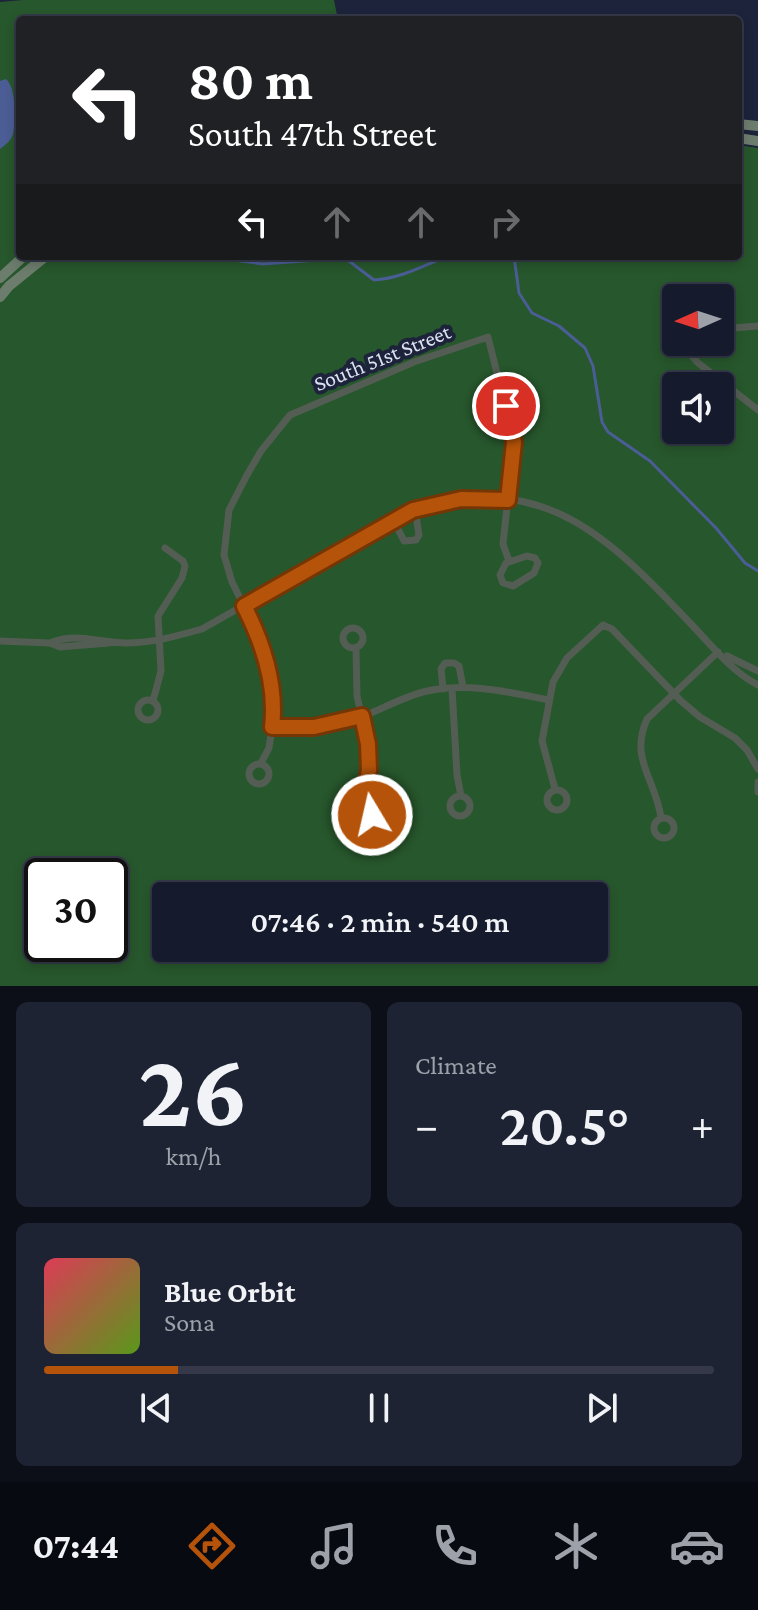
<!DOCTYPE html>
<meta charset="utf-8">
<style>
body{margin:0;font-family:"Crimson Pro",serif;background:#1e2334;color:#f1f3f6;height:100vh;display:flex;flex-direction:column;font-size:30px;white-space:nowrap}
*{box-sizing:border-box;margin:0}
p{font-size:26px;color:#9da1a9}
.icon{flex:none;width:44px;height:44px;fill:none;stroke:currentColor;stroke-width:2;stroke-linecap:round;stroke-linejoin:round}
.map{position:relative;height:986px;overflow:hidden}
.drawer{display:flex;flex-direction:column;gap:16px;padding:16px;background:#0c0e18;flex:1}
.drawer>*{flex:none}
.banner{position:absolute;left:16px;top:16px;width:726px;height:244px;border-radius:8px;box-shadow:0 4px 12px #0003,0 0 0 2px #343848;background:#202124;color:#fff;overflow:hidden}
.needle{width:52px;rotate:267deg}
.buttons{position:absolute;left:662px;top:284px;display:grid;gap:16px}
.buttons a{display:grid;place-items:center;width:72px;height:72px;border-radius:8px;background:#151a2c;box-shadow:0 4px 12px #0003,0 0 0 2px #343848;font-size:40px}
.speed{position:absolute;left:24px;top:858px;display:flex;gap:16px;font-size:40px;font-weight:700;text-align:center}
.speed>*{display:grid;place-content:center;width:104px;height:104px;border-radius:50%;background:#151a2c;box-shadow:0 4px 12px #0003,0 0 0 2px #343848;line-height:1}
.speed .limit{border:4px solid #111;border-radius:12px;background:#fff;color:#111}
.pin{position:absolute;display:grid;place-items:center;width:68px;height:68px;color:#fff;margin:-34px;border:4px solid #fff;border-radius:50%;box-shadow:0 2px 8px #0007}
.me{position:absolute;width:88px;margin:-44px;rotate:351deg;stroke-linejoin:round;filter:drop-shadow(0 0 6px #0008)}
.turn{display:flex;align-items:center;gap:28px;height:168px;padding:0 40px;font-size:36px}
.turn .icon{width:104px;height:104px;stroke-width:2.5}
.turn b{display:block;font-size:56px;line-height:68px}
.lanes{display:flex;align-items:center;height:76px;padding:0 40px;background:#0003;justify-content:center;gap:40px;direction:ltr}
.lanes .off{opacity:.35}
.big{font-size:60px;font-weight:600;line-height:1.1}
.drawer .card{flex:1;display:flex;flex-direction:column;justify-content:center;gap:12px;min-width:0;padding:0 28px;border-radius:12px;background:#1e2334}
.drawer .dial{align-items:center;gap:0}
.dial b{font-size:104px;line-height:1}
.song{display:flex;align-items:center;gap:24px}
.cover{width:96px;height:96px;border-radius:12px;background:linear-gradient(135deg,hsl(350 70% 55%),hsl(90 70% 35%))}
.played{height:8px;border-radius:4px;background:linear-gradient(90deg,#b45309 20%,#343848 20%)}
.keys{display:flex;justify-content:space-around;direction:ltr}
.heat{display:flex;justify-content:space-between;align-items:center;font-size:44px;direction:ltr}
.drawer .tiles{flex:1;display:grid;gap:16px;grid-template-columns:1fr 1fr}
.card:last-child{grid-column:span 2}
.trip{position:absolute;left:152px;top:882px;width:456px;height:80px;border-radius:8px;background:#151a2c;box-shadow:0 4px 12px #0003,0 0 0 2px #343848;font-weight:600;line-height:80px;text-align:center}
.tab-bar{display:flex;height:128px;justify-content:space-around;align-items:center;background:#080a12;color:#9da1a9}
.tab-bar .icon{width:56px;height:56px}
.tab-bar .current{color:#b45309}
.tab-bar b{font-size:36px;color:#f1f3f6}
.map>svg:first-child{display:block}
</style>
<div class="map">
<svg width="758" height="986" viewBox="0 0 758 986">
<rect width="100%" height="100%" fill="#1c233a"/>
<path fill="#27572c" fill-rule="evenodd" d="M 23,0 L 334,0 L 338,20 L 20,20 L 20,256 L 738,256 L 738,145 L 758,148 L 758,986 L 0,986 L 0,2 ZM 676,298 L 720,298 L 720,342 L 676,342 ZM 676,386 L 720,386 L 720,430 L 676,430 ZM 42,876 L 110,876 L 110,944 L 42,944 ZM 166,896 L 594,896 L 594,948 L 166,948 Z"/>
<path fill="#4b5d95" d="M 6,79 C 16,86 16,122 13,134 C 11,141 5,145 0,149 L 0,81 Z"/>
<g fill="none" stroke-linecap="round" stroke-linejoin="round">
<path stroke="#4b5d95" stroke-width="3" d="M 204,256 L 263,264 L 345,258 L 374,280 C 402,278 422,266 448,256
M 514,256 L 519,293 L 532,313 L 559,326 L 585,348 L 593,366 L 602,422 L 608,432 L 650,461 L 716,528 L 745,563 L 758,571"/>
<path stroke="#535d53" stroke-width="7" d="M 720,329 L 758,326
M 691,342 L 690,353 L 697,362 L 758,410
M 393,519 L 404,541 L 416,540 L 419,535 L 415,509
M 527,556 L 535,558 L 538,563 L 534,573 L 513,586 L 503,583 L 500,575 L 506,563 Z
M343 638a10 10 0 1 1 20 0a10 10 0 1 1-20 0Z
M 0,641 L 50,643 L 60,647 L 109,643
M 50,643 C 76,632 100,643 126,643 C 152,643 177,636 202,629 L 413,510 C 542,469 608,536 691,624 C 711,645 732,672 758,685
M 356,648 L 357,696 L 368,744 L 369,770 L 363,800
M 727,656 L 758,671
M 452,688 L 457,775 L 461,796
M 443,689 L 441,669 L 445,663 L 454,663 L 459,666 L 463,687
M138 710a10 10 0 1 1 20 0a10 10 0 1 1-20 0Z
M 153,701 L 161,671 L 158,616 L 182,578 L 185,566 L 183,561 L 165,548
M 272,727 C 303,729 334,726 364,716 C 384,708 405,696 427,691 C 469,682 508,692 549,700
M 261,763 L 269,748 L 274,714 L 269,676 L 256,630 L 232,582 L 224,555 L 229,510 L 247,475 L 261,451 L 290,415 L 414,362 L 488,337 L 514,442 L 503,544 L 509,561
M249 774a10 10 0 1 1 20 0a10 10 0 1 1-20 0Z
M 758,782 L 758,792
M 555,789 L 542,741 L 553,682 L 567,658 L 603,625 L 612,629 L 681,701 L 700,717 L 735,738 L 747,750 L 758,769
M547 800a10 10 0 1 1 20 0a10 10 0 1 1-20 0Z
M450 806a10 10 0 1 1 20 0a10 10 0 1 1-20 0Z
M353 810a10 10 0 1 1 20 0a10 10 0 1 1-20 0Z
M654 828a10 10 0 1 1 20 0a10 10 0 1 1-20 0Z
M 661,818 C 656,779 629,760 647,719 L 718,652"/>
<path stroke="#6d7d6d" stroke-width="10" d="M 738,124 L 758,126
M 738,138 L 758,141
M 0,278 L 24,256
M 0,297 L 9,286 L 46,256"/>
</g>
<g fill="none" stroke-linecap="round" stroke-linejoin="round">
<g stroke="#753606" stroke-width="20">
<path id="route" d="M 372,815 L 371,806 L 363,800 L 369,770 L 368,744 L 362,716 L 314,727 L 272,727 C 277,685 263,643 244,606 L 413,510 L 461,499 L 508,500 L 514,442 L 506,406"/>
</g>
<use href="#route" stroke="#b45309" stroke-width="14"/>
</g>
<g text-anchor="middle" stroke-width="8" stroke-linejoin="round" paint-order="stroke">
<g font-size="22" fill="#dce2f1" stroke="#1c233a">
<text transform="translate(382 357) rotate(-22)" y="8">South 51st Street</text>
</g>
</g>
</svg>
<div class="buttons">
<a><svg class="needle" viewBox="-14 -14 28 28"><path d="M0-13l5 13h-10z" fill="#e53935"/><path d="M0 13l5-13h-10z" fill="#9da1a9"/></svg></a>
<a><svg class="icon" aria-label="sound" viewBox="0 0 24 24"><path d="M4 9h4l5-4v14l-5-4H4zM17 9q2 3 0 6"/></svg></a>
</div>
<div class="speed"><div class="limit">30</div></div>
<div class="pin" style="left:506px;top:406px;background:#d93025"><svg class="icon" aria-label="arrive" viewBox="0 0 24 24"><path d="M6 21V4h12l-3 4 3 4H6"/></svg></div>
<svg class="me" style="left:372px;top:815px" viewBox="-20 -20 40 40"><circle r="17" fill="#b45309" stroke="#fff" stroke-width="3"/><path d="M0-11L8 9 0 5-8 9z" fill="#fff"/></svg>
<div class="trip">07:46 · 2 min · 540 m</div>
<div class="banner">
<div class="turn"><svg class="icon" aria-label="left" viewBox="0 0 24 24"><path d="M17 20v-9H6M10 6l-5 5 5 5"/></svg><div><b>80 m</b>South 47th Street</div></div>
<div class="lanes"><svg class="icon" aria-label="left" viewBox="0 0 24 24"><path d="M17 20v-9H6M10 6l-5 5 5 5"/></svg><svg class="icon off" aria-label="ahead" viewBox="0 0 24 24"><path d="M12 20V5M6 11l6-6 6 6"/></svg><svg class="icon off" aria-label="ahead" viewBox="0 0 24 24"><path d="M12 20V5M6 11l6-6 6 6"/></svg><svg class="icon off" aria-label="right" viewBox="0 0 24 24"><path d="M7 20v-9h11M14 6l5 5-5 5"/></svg></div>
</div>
</div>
<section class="drawer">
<div class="tiles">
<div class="card dial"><b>26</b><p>km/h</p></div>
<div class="card"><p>Climate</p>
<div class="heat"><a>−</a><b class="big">20.5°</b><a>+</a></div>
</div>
<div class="card">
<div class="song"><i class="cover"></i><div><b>Blue Orbit</b><p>Sona</p></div></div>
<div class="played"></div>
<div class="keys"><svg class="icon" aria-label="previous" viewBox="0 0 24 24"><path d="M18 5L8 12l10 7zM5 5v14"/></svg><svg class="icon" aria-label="pause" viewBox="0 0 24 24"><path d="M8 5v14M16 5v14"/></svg><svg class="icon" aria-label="next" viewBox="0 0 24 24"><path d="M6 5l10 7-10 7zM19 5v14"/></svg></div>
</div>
</div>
</section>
<nav class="tab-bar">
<b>07:44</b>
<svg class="icon current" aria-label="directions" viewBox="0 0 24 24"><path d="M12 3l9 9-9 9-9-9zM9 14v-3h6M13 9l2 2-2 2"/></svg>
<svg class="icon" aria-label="music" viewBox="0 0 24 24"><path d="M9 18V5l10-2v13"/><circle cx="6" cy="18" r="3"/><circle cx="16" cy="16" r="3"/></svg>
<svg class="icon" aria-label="phone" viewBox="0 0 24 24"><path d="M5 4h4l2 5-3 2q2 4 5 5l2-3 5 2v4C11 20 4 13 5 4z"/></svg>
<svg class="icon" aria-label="climate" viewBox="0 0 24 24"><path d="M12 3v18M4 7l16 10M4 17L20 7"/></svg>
<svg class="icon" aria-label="car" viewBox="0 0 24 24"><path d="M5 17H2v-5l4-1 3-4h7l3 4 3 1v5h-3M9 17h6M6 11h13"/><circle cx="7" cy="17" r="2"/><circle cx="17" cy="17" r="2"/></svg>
</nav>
